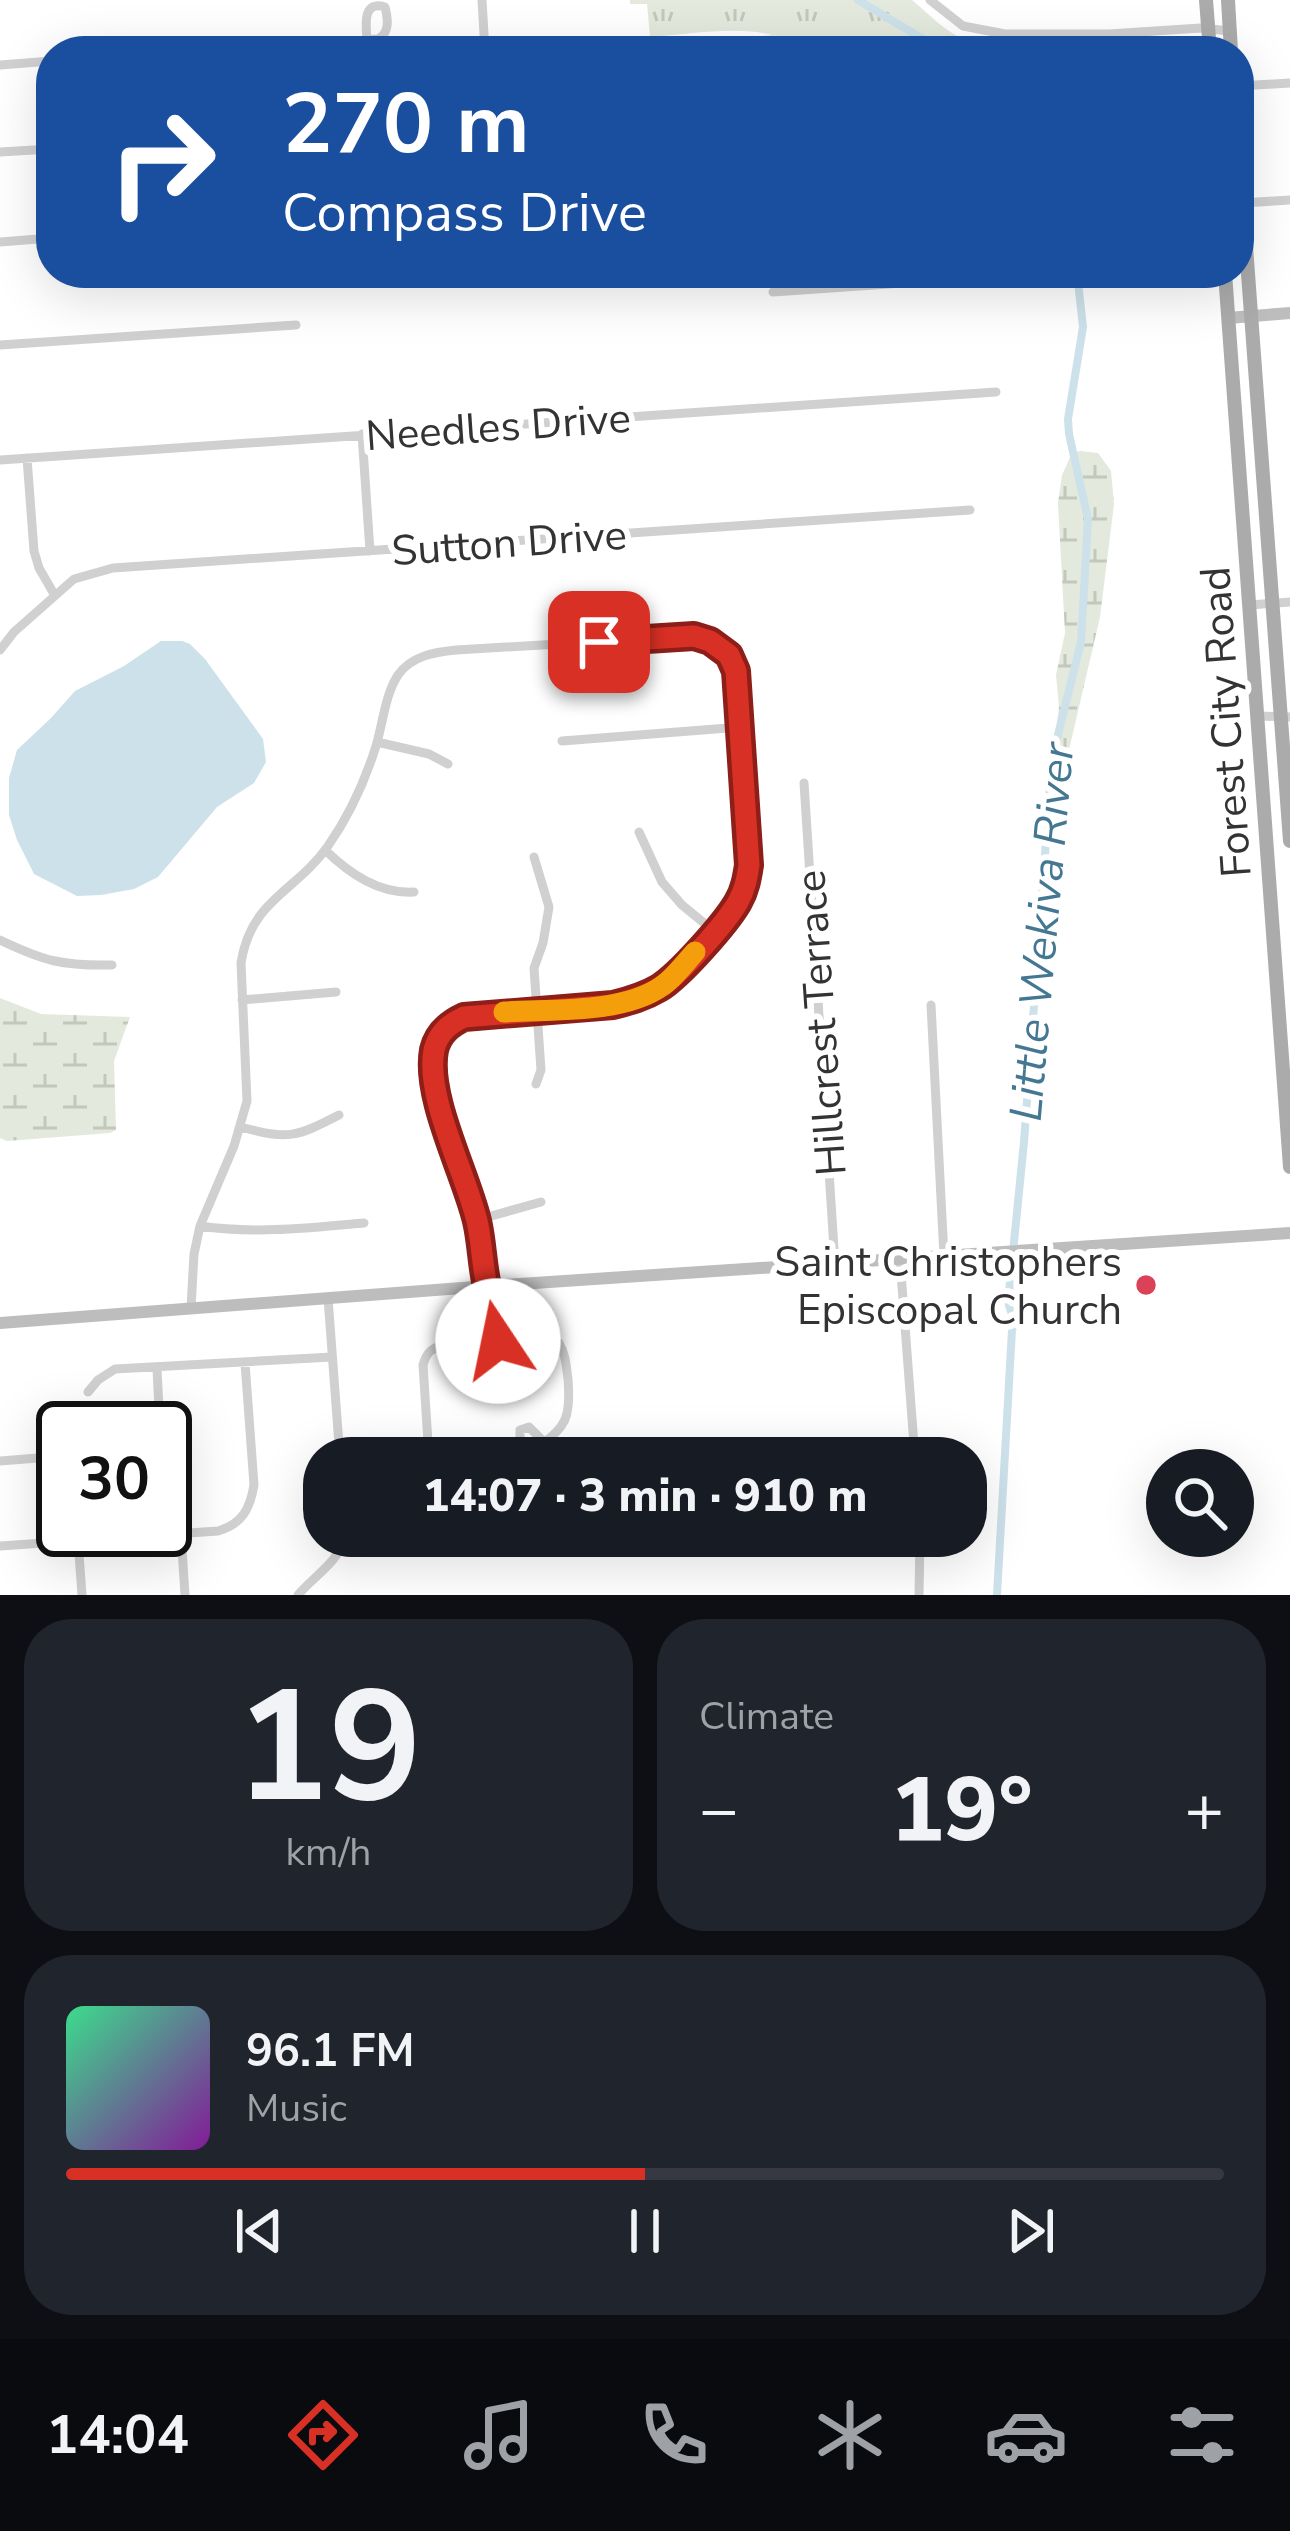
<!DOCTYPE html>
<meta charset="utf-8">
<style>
body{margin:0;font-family:"Nunito Sans",sans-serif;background:#20242c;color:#f1f3f6;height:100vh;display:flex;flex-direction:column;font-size:45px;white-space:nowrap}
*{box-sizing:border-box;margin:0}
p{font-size:39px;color:#9ea1a6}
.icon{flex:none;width:66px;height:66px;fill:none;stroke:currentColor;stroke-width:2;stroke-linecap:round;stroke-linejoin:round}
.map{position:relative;height:1595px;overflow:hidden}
.panel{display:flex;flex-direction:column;gap:24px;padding:24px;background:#0d0f14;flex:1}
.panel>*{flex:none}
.banner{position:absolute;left:36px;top:36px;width:1218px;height:252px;border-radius:48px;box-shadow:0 12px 48px #0002;background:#1a4fa0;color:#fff;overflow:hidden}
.fabs{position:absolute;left:1146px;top:1449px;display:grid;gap:24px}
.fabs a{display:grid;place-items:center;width:108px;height:108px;border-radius:50%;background:#171b24;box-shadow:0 12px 48px #0002;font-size:60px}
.speed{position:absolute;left:36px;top:1401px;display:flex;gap:24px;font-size:60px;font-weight:700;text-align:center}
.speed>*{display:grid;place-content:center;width:156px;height:156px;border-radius:50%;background:#171b24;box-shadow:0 12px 48px #0002;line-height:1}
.speed .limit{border:6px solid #111;border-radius:18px;background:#fff;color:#111}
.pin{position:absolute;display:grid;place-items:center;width:102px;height:102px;color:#fff;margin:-51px;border-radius:24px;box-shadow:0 6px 18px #0006}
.me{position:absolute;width:132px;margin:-66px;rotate:349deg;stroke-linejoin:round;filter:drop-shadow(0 0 9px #0008)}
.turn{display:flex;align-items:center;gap:42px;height:252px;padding:0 48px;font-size:54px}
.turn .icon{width:156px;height:156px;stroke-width:2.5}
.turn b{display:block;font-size:84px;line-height:102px}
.big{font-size:90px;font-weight:800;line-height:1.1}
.panel .tile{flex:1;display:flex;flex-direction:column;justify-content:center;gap:18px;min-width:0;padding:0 42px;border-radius:48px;background:#20242c}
.panel .dial{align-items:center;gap:0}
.dial b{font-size:156px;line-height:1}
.song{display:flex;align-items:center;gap:36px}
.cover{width:144px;height:144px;border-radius:18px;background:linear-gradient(135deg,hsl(150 70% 55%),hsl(290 70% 35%))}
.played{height:12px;border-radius:6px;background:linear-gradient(90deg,#d93025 50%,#363941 50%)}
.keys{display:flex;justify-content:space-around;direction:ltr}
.heat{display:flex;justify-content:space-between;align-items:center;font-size:66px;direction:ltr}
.panel .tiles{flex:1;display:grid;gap:24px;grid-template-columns:1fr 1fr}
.tile:last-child{grid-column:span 2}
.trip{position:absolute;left:303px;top:1437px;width:684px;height:120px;border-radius:48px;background:#171b24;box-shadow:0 12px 48px #0002;font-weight:800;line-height:120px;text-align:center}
.dock{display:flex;height:192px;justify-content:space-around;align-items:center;background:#090b0e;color:#9ea1a6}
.dock .icon{width:84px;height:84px}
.dock .active{color:#d93025}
.dock b{font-size:54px;color:#f1f3f6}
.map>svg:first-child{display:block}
</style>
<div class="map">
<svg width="1290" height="1595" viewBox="0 0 1290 1595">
<defs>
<pattern id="grass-tufts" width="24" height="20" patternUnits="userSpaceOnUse" patternTransform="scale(3)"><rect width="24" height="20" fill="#e3e9dc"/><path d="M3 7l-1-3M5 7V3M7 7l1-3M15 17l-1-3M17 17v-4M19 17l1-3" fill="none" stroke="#c3c8bd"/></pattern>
<pattern id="wetland-marsh" width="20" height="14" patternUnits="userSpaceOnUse" patternTransform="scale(3)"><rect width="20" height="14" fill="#e3e9dc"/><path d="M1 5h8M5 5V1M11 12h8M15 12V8" fill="none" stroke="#c3c8bd"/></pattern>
</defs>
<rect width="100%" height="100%" fill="#fff"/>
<path fill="url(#grass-tufts)" d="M 630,0 L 912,0 C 929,14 946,33 967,40 C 1000,50 1041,45 1075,46 L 1075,51 L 809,51 C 764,19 701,34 650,37 L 647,4 L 630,4 Z"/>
<path fill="url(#wetland-marsh)" d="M 1080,451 L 1098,453 L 1111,471 L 1114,504 L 1100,617 L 1068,754 L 1055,760 L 1052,759 L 1059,707 L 1056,675 L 1065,633 L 1058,503 L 1062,475 L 1072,453 Z
M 0,998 L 41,1014 L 130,1017 L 114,1061 L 116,1130 L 110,1133 L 7,1141 L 0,1138 Z"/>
<path fill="#cde1ea" d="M 161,641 L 182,641 L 190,644 L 205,659 L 263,739 L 266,762 L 254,783 L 217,807 L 158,877 L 134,889 L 101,895 L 77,896 L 34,874 L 17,840 L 9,815 L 9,778 L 17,750 L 51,718 L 75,691 L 124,666 Z"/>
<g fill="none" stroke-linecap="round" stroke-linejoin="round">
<path stroke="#cde1ea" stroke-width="8" d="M 858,0 L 943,51
M 997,1595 L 1012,1330 L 1015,1324 L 1008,1302 L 1024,1142 L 1052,759 L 1081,642 L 1088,519 L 1069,434 L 1068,419 L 1083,327 L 1077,273"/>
<path stroke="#d0d0d0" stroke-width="9" d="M 482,0 L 485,51
M 930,0 L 963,26 L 1005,34 L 1109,34 L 1201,28 L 1230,31
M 203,51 L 378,39 C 390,33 388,19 385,7 C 362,0 366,26 367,40
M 569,51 L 773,40 L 796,51
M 0,65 L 51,61
M 1239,86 L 1290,83
M 0,152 L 51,149
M 1242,203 L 1290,200
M 0,242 L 51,238
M 773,292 L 1045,273
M 0,345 L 296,325
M 362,434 L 370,551
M 27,458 L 34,551 L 39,568 L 54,594
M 0,460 L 996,392
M 1250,605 L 1290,602
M 0,650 L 14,632 L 74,579 L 113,568 L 970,510
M 1259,716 L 1290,717
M 562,741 L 741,727
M 377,742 L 429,754 L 448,764
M 804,783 L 835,1264
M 639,832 L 662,882 L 682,905 L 715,932
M 325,850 C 350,874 379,894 414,892
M 534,857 L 549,907 L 543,943 L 534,968 L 541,1070 L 536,1084
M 0,940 C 44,961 62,966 112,965
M 242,1000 L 336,992
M 931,1005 L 944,1256
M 241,1127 C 289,1140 296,1137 339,1115
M 477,1220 L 541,1202
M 200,1226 C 255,1234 308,1228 364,1223
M 900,1260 L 915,1458
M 487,1293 L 488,1342
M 328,1298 L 340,1458
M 191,1308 L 194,1254 L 200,1226 L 234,1146 L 247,1101 L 241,963 C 251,899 296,892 328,846 C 349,816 365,781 376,746 C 383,723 385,695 398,675 C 411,656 435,652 456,650 L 694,636 C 715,643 727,650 736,671 L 749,865 C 747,878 745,890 738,902 C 726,924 679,975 659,988 C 644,997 629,1001 613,1005 L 464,1017 C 449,1024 438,1033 434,1050 C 425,1097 466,1174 477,1221 C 482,1242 482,1265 488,1286 C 492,1305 497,1321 498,1341
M 157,1369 L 160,1428
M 88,1392 L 98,1380 L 115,1369 L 332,1357
M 531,1454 L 520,1438 L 520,1430 L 529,1427 L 544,1442
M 429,1458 L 423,1365 C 427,1351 432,1348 445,1345 L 547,1339 L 559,1343 C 566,1355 566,1365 568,1379 C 572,1429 561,1427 526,1458
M 0,1461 L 63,1456
M 181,1533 L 185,1595
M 78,1540 L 82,1595
M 0,1546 L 218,1531 C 242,1524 250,1509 254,1485 L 245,1363
M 298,1595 C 314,1576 340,1561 345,1536
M 919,1595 L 920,1536"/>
<path stroke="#bdbdbd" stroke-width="12" d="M 1228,318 L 1290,313
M 0,1323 L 488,1286 L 1290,1233"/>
<path stroke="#ababab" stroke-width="14" d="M 1206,0 L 1210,51
M 1228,0 L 1231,51
M 1239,152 L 1290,841
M 1225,273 L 1290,1167"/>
</g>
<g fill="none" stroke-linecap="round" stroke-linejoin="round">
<g stroke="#8d1f18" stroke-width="30">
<path id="route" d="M 498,1341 C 497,1321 492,1305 487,1286 C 482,1265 482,1242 477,1221 C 466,1174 425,1097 434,1050 C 438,1033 449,1024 464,1017 L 613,1005 C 629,1001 644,997 659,988 C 679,976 726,923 738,902 C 745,890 747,878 749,865 L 736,671 L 729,655 L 710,641 L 694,636 L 599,642"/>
</g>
<use href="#route" stroke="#d93025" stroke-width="21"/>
<path stroke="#f59e0b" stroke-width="21" d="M 504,1012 C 550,1009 623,1014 662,986 C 674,978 685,963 695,952"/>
</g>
<circle fill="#dc4257" stroke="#fff" stroke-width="4.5" cx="1146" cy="1285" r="12"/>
<g text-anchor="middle" stroke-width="12" stroke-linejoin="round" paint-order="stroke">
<g font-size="42" fill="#333" stroke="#fff">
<text transform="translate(498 426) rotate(-4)" y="15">Needles Drive</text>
<text transform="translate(509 542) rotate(-4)" y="15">Sutton Drive</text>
<text transform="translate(1225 722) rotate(-94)" y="15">Forest City Road</text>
<text transform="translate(820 1023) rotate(-94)" y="15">Hillcrest Terrace</text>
</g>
<g font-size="42" fill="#333" stroke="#fff" text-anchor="end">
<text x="1122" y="1276">Saint Christophers<tspan x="1122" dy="48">Episcopal Church</tspan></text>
</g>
<g font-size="45" font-style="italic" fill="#447892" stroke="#fff">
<text transform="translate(1041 932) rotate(-85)" y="16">Little Wekiva River</text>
</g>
</g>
</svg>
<div class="fabs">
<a><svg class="icon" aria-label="search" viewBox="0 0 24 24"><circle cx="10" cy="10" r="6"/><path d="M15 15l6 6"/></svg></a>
</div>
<div class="speed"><div class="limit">30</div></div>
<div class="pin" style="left:599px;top:642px;background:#d93025"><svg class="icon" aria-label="arrive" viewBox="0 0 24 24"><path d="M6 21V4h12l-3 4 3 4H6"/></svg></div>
<svg class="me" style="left:498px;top:1341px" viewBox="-20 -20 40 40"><circle r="19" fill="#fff"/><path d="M0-13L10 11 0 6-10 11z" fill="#d93025"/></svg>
<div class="trip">14:07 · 3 min · 910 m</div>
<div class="banner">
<div class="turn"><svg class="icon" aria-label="right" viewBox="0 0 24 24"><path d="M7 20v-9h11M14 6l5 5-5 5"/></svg><div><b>270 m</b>Compass Drive</div></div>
</div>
</div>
<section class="panel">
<div class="tiles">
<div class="tile dial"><b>19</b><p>km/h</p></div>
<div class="tile"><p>Climate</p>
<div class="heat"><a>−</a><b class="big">19°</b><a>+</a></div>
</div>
<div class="tile">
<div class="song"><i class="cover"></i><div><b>96.1 FM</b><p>Music</p></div></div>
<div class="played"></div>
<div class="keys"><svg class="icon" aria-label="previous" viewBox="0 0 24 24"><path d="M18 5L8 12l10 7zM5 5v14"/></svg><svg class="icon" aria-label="pause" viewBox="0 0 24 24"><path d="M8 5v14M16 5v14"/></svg><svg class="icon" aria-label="next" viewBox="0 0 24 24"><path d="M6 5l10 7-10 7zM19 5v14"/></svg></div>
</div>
</div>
</section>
<nav class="dock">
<b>14:04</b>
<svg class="icon active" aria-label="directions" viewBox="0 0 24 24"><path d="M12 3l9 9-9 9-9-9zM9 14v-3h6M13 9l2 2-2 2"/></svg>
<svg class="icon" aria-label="music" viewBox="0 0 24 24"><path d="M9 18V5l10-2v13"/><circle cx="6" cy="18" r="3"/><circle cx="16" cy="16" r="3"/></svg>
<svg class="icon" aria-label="phone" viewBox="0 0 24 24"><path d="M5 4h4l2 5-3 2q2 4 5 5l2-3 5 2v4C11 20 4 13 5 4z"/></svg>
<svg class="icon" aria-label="climate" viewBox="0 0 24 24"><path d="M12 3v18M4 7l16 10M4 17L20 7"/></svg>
<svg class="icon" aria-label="car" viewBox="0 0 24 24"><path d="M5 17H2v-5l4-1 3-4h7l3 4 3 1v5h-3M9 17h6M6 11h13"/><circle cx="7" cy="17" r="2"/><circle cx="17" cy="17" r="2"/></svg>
<svg class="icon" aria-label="filters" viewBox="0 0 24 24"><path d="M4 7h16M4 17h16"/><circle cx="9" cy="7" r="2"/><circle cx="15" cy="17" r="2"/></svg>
</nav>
